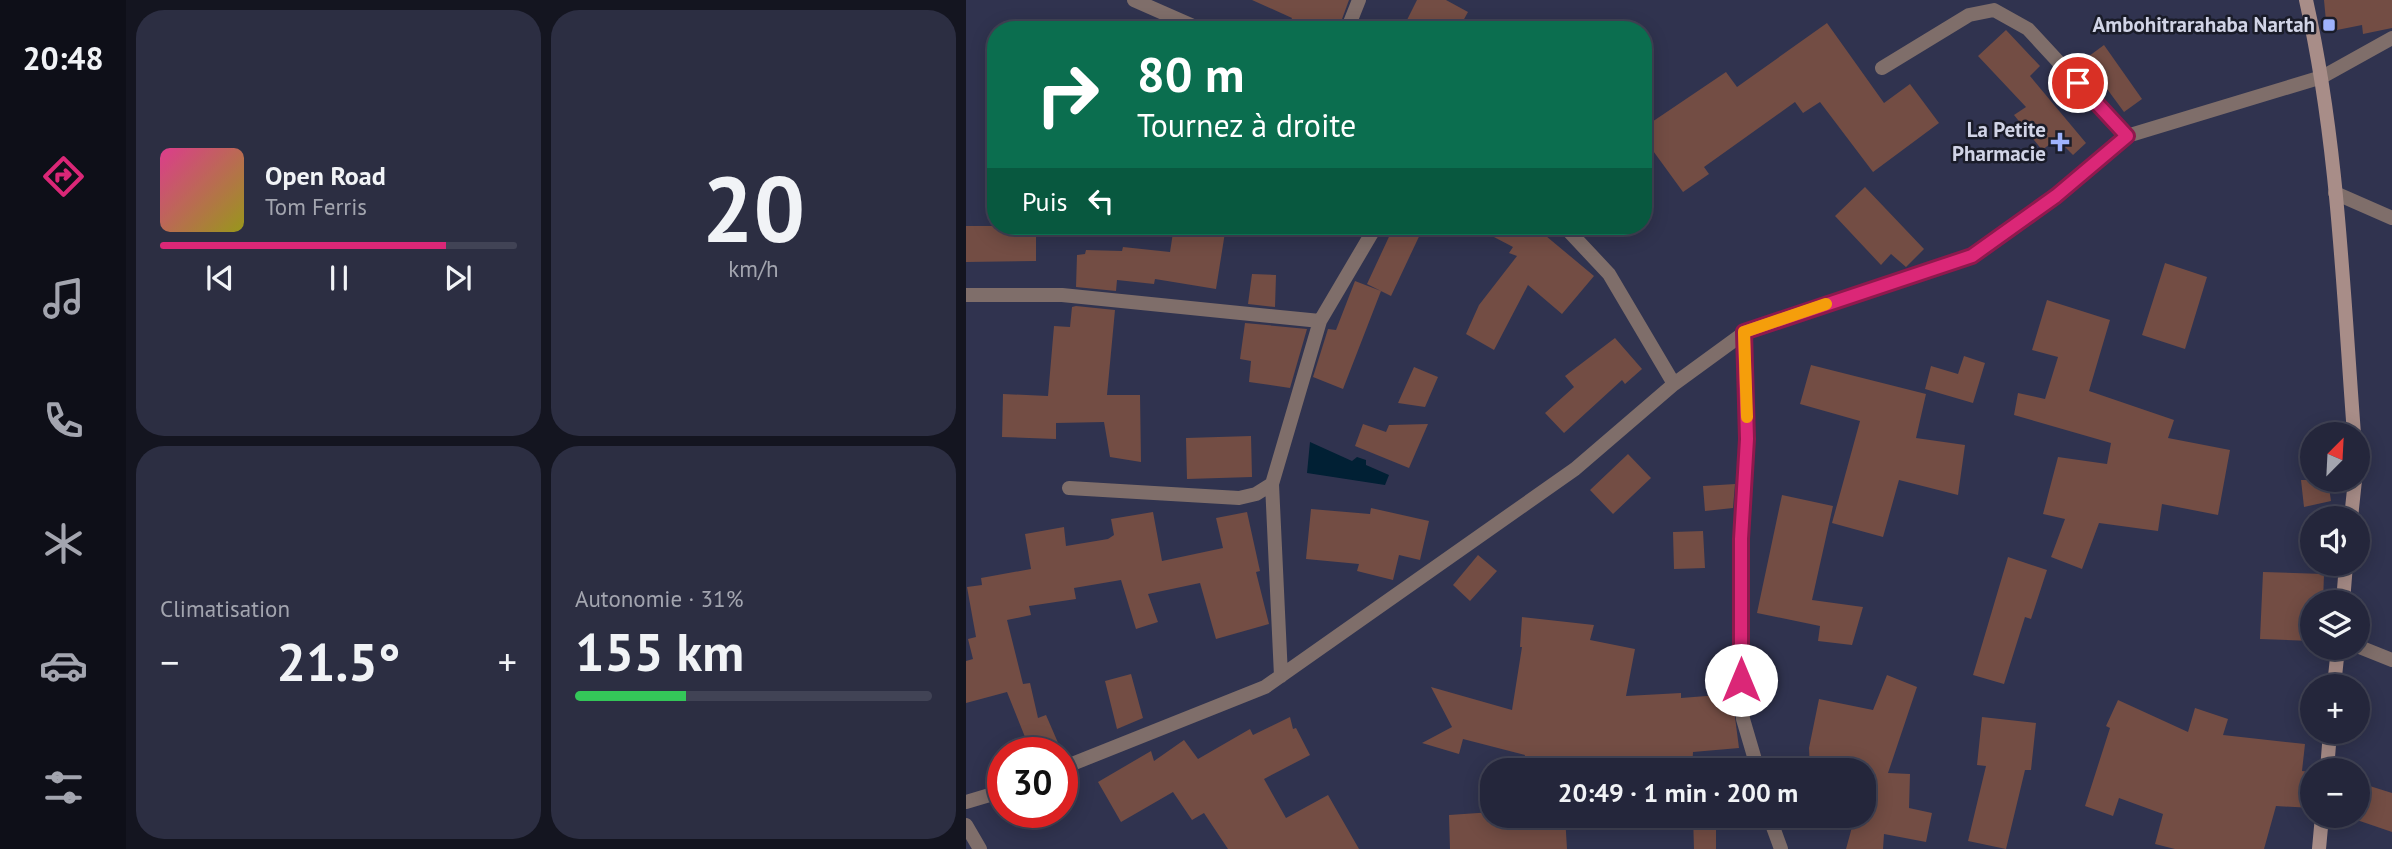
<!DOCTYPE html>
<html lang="fr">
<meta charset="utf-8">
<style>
body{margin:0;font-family:"PT Sans",sans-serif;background:#2c2e42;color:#f1f3f6;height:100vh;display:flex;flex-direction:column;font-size:26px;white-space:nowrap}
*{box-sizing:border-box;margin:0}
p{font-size:23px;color:#a3a5af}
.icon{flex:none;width:38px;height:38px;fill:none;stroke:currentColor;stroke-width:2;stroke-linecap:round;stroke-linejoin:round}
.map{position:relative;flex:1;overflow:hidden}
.panel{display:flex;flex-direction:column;gap:10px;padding:10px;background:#141520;width:840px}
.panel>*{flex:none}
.guide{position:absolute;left:21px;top:21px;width:665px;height:214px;border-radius:28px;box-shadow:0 4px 18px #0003,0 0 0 2px #414355;background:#0b6e4f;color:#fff;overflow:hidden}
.needle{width:46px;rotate:24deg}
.buttons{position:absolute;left:1334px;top:422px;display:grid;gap:14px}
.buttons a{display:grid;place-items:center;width:70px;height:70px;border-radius:50%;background:#24263b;box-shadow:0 4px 18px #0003,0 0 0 2px #414355;font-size:35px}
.speed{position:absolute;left:21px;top:737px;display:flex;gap:14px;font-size:35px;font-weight:700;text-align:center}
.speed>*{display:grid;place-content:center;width:91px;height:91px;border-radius:50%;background:#24263b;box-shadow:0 4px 18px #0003,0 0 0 2px #414355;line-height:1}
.speed .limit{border:10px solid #d22;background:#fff;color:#111}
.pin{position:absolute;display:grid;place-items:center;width:60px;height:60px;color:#fff;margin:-30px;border:4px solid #fff;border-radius:50%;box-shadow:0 2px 7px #0007}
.me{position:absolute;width:77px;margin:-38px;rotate:0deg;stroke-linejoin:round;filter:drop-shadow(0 0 5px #0008)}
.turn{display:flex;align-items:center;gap:24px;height:147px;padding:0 35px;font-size:32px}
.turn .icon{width:91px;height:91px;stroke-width:2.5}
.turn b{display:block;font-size:49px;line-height:60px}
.then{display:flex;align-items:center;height:66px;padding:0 35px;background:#0003;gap:14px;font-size:26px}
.big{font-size:52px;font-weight:800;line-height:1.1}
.panel .widget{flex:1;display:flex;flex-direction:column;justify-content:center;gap:10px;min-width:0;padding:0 24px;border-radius:28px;background:#2c2e42}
.panel .dial{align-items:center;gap:0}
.dial b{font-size:91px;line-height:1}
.song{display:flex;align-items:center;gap:21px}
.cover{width:84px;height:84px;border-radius:10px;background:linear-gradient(135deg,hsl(330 70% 55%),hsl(60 70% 35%))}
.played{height:7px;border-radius:4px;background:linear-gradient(90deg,#db2777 80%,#414355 80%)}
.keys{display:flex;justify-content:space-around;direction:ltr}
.heat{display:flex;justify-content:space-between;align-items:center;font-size:38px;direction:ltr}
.charge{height:10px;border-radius:5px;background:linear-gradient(90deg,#34c759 31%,#414355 0)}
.panel .tiles{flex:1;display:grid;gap:10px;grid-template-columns:repeat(2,1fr)}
.trip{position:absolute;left:514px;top:758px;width:396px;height:70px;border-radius:28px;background:#24263b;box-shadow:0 4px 18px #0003,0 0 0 2px #414355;font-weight:800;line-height:70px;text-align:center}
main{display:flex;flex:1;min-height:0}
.menu{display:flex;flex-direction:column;width:126px;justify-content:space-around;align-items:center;background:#0e0f18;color:#a3a5af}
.menu .icon{width:49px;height:49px}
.menu .current{color:#db2777}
.menu b{font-size:32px;color:#f1f3f6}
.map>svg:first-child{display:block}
</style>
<main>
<nav class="menu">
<b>20:48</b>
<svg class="icon current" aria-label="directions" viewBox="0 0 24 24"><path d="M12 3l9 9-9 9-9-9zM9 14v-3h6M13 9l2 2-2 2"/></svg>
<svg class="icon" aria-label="music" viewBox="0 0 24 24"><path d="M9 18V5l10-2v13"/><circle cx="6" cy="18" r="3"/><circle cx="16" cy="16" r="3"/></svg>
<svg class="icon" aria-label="phone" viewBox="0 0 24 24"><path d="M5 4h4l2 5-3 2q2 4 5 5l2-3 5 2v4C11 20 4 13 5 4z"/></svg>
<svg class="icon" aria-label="climate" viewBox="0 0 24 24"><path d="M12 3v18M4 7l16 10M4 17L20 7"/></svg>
<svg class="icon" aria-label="car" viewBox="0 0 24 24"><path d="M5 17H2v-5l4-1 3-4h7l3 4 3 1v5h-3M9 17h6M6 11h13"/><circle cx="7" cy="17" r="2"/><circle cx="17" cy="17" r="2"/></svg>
<svg class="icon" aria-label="filters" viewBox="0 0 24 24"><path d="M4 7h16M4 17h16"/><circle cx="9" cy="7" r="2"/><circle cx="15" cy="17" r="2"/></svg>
</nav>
<section class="panel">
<div class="tiles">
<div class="widget">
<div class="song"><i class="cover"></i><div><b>Open Road</b><p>Tom Ferris</p></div></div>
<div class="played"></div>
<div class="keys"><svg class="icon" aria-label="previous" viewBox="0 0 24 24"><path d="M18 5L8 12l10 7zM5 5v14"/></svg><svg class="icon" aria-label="pause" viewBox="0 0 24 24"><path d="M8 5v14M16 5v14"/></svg><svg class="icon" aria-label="next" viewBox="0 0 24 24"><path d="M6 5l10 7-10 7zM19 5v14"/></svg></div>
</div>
<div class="widget dial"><b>20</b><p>km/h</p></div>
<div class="widget"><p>Climatisation</p>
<div class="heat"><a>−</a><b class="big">21.5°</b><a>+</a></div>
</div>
<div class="widget"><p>Autonomie · 31%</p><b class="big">155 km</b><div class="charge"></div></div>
</div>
</section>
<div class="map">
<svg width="1426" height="849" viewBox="0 0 1426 849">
<rect width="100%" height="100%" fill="#30334f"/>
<path fill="#012034" d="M 344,442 L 386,461 L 391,457 L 400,460 L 400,465 L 423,475 L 419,485 L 341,473 Z"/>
<path fill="#734d44" d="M 286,0 L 383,0 L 372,30 L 321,30 L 326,18 Z
M 451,0 L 480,0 L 502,12 L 492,30 L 436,30 Z
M 1358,0 L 1426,0 L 1426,28 L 1397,34 L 1396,25 L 1361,32 Z
M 861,23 L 918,103 L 944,84 L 973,123 L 907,172 L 854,102 L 837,113 L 829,102 L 738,167 L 743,174 L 717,192 L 677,137 L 677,128 L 760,72 L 771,87 Z
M 1040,30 L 1074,66 L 1064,76 L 1120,143 L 1107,155 L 1091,139 L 1076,150 L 1048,115 L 1060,107 L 1012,56 Z
M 1138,45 L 1176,99 L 1158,112 L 1119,59 Z
M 899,187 L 958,249 L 940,267 L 925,254 L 915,265 L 869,216 Z
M 0,226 L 70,226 L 70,261 L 0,262 Z
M 208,226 L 260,226 L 250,289 L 189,279 L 188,284 L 151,280 L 150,291 L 110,287 L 111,255 L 119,254 L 120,250 L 156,251 L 157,247 L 204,252 Z
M 428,226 L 458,226 L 425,296 L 401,284 Z
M 507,226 L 568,226 L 628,276 L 596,314 L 562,285 L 528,350 L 500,334 L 513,305 L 551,256 L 543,253 L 547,247 Z
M 1199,263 L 1241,277 L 1219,349 L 1176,335 Z
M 286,274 L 310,275 L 309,307 L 282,304 Z
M 389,281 L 415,291 L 377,389 L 347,377 L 362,329 L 370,330 Z
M 1081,300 L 1144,320 L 1123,391 L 1208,420 L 1202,438 L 1264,450 L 1252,515 L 1196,504 L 1192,531 L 1133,523 L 1116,569 L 1085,557 L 1099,519 L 1077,514 L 1092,457 L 1141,464 L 1145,443 L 1048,415 L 1052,393 L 1079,399 L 1092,357 L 1066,350 Z
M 110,306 L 149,310 L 141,395 L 174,395 L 175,462 L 144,457 L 138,422 L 90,423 L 90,439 L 36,437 L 37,394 L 82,396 L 88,326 L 104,327 L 106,307 Z
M 279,323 L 341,329 L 324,388 L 283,382 L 285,361 L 274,359 Z
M 649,338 L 676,369 L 659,384 L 656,380 L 598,433 L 579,413 L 608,387 L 599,376 Z
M 998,356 L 1019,363 L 1007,403 L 959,389 L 965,366 L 992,374 Z
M 845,365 L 960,394 L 950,438 L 999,445 L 992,495 L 933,480 L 917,537 L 866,523 L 894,421 L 834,404 Z
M 448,367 L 472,377 L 459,407 L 432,403 Z
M 397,424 L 420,432 L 423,425 L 462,424 L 443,468 L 389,446 Z
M 285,436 L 286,477 L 221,479 L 220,438 Z
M 662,454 L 685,478 L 647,514 L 624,490 Z
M 1335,480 L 1362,480 L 1365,501 L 1338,507 Z
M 769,484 L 767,508 L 739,511 L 737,486 Z
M 816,495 L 867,506 L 846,600 L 897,607 L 886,645 L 852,641 L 854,626 L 791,613 Z
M 405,508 L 463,521 L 454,560 L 433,555 L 427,580 L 391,571 L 393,564 L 340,559 L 345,509 L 404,514 Z
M 187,512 L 196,561 L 257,548 L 250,518 L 281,512 L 294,571 L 290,572 L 303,624 L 250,639 L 234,583 L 182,594 L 192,622 L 170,629 L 155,580 L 108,588 L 110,599 L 63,606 L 65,615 L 41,620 L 57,684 L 64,683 L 72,718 L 80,715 L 96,752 L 65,752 L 41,692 L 0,703 L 0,661 L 7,659 L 2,639 L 10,637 L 1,587 L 16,585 L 15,578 L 65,569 L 59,534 L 98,527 L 100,546 L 142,539 L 148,535 L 145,519 Z
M 737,531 L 739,568 L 708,569 L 707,532 Z
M 512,555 L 531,571 L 504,601 L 487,585 Z
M 1042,557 L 1081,570 L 1065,619 L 1059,617 L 1038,684 L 1007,675 Z
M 1297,572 L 1358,574 L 1357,602 L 1346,602 L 1346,641 L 1294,639 Z
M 556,617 L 628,625 L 624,640 L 669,649 L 660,696 L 715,693 L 715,698 L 766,694 L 773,748 L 727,752 L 726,770 L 624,770 L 625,765 L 558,759 L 559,755 L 497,739 L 493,754 L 456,743 L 486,727 L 465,687 L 546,710 L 556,647 L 554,647 Z
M 165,674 L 177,718 L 151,729 L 139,681 Z
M 921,675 L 951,687 L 922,773 L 944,774 L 943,808 L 966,813 L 960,842 L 918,834 L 917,849 L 880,849 L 889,816 L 898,816 L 898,770 L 844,770 L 843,748 L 853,699 L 907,710 Z
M 1152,700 L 1222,732 L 1229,708 L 1262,719 L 1257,735 L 1339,744 L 1336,771 L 1346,772 L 1346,808 L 1310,806 L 1298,849 L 1209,849 L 1189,844 L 1197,814 L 1153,798 L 1147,816 L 1119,806 L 1144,728 L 1140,726 Z
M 324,717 L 327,729 L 330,728 L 344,755 L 298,779 L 320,818 L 362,795 L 393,849 L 262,849 L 238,813 L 226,820 L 207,792 L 155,822 L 132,782 L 185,751 L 188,761 L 218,740 L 232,759 L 284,729 L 287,735 Z
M 1016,717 L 1070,723 L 1065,770 L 1059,770 L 1040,849 L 1002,841 L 1020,766 L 1011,765 Z
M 1391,782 L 1426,793 L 1426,832 L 1388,819 L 1391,816 Z
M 527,812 L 527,816 L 599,816 L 601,849 L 484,849 L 483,815 Z
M 727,816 L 750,816 L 750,849 L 728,849 Z"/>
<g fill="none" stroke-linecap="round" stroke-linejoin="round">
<path stroke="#7f6e6a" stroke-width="14" d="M 168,0 L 236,30
M 381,30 L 393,0
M 916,68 L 1003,15 L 1028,10 L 1062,29 L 1161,136
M 1369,193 L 1426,218
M 598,226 L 643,274 L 708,384
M 0,295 L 96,295 L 354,321
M 778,333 L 781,439 L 775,539 L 775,680 L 777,719 L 792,770
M 306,484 L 315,676
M 103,488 L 273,498 L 290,494 L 306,484 L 354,321 L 410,226
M 1391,646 L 1426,660
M 96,768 L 299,687 L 609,469 L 708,384 L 778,333 L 1006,256 L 1090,196 L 1161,136 L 1356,77 L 1426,38
M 0,802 L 37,791
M 803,816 L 815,849
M 0,825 L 14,849"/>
<path stroke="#a88d88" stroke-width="14" d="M 1340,0 C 1372,142 1377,289 1388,434
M 1385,518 L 1389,480
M 1377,602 L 1380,564
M 1368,686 L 1372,648
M 1361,770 L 1364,732
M 1353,849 L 1356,816"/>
</g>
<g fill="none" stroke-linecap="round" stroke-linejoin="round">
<g stroke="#8e194d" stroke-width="18">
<path id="route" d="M 775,680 L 775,539 L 781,439 L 778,332 L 1006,256 L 1090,196 L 1161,136 L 1112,83"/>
</g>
<use href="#route" stroke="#db2777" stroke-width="12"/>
<path stroke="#f59e0b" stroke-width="12" d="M 781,417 L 778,332 L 860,304"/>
</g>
<g fill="#9fb3fd" stroke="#1a1c29" stroke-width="2.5">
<rect x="1356" y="18" width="14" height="14" rx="3.5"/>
<path d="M1090.5 131.5h7v7h7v7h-7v7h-7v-7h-7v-7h7z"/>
</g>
<g text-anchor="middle" stroke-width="5" stroke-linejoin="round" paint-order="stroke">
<g font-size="21" font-weight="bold" fill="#d1d4e6" stroke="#1a1c29" text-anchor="end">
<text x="1349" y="32">Ambohitrarahaba Nartah</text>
<text x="1080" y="137">La Petite<tspan x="1080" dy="24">Pharmacie</tspan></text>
</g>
</g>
</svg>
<div class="buttons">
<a><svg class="needle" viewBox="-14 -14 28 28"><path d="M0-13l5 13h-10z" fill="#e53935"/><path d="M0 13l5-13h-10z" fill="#a3a5af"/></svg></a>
<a><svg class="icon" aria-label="sound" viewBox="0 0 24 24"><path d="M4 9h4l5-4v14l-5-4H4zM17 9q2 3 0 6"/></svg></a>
<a><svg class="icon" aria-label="layers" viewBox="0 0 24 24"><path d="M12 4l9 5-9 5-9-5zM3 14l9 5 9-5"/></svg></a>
<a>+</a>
<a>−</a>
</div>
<div class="speed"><div class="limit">30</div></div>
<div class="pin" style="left:1112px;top:83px;background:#d93025"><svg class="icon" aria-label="arrive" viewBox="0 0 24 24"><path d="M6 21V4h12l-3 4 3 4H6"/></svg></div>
<svg class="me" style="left:775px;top:680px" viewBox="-20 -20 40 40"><circle r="19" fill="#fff"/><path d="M0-13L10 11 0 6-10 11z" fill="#db2777"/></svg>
<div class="trip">20:49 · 1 min · 200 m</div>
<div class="guide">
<div class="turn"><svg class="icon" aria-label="right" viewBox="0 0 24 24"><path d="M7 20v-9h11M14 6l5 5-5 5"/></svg><div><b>80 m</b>Tournez à droite</div></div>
<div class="then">Puis<svg class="icon" aria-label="left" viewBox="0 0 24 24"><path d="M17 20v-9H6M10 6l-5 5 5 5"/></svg></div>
</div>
</div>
</main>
